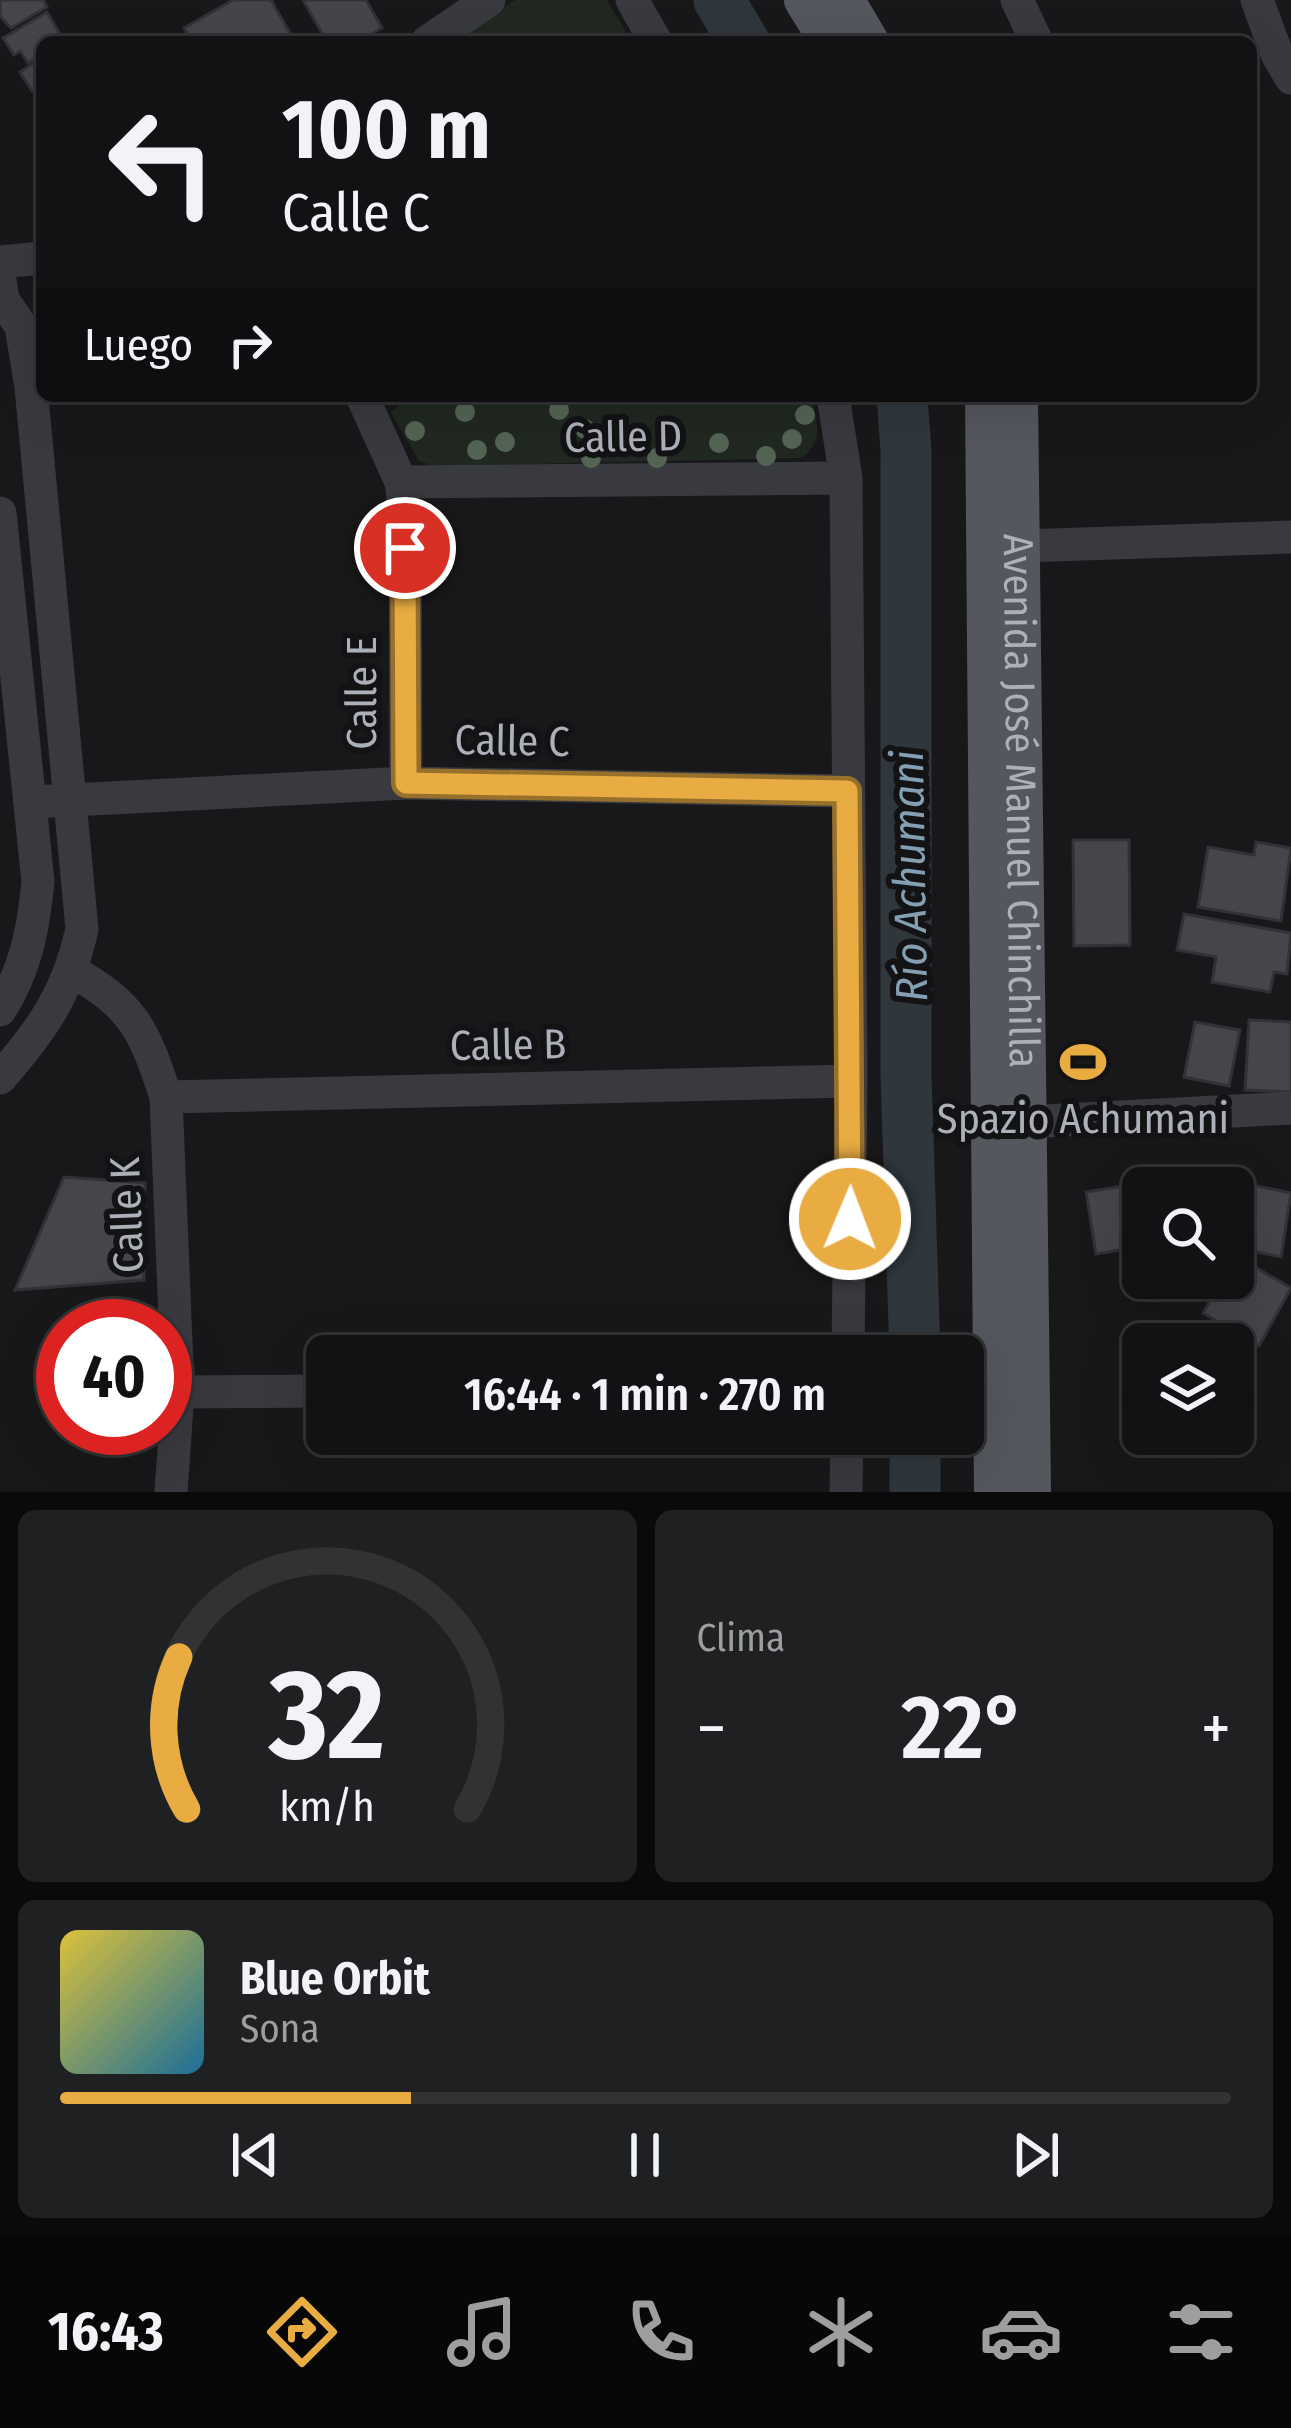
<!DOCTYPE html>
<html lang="es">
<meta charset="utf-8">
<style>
body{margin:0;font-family:"Fira Sans Condensed",sans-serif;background:#1f2022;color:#f1f3f6;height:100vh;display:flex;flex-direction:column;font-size:45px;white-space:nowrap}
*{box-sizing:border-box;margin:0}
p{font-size:39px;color:#9c9ea0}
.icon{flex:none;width:66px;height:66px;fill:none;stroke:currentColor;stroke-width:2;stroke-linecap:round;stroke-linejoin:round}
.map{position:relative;height:1492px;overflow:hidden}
.details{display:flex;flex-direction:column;gap:18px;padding:18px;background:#0a0a0b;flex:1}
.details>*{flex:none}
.hud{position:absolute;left:36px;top:36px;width:1221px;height:366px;border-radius:18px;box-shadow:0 12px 48px #0002,0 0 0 3px #313234;background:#121214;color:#f1f3f6;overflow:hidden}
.controls{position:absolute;left:1122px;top:1167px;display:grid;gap:24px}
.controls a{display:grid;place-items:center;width:132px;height:132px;border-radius:18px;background:#121214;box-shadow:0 12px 48px #0002,0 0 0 3px #313234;font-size:60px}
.speed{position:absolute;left:36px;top:1299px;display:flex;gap:24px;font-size:60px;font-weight:700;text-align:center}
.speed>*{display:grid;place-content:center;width:156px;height:156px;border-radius:50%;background:#121214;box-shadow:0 12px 48px #0002,0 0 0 3px #313234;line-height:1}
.speed .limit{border:18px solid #d22;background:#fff;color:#111}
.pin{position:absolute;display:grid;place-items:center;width:102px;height:102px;color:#fff;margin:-51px;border:6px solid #fff;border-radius:50%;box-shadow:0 3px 12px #0007}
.me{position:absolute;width:132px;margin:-66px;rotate:1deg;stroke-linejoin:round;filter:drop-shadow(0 0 9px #0008)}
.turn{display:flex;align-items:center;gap:42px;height:252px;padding:0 48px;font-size:54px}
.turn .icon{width:156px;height:156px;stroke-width:2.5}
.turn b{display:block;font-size:84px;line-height:102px}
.then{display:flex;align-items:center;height:114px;padding:0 48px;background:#0003;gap:24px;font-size:45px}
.big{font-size:90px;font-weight:600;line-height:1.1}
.details .widget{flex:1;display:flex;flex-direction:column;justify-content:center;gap:18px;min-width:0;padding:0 42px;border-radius:18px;background:#1f2022}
.details .dial{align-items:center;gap:0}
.dial svg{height:312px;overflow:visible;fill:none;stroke:#313234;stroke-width:7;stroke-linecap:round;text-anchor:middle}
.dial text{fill:#f1f3f6;stroke:none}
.song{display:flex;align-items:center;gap:36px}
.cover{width:144px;height:144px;border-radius:18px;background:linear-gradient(135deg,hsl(50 70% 55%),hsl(200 70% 35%))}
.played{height:12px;border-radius:6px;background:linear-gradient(90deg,#e8ac42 30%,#313234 30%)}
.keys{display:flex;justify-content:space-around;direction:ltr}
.heat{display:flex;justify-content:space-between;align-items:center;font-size:66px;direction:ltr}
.details .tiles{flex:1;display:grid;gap:18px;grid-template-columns:1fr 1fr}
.widget:last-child{grid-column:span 2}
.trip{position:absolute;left:306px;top:1335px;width:678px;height:120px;border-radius:18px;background:#121214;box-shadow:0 12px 48px #0002,0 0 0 3px #313234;font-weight:600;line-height:120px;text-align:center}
.dock{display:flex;height:192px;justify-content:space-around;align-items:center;background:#070708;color:#9c9ea0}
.dock .icon{width:84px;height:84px}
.dock .on{color:#e8ac42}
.dock b{font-size:54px;color:#f1f3f6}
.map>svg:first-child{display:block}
</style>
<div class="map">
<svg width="1291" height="1492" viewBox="0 0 1291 1492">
<rect width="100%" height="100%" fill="#18181a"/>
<path fill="#202821" d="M 515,0 L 607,0 L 632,42 L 448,42 Z
M 409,396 L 812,396 C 816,421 826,444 800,458 L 434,466 L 419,461 L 391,413 Z"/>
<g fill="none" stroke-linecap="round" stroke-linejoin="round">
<path stroke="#2f373d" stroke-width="51" d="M 719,0 L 744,42
M 902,396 L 906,451 L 906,1074 L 915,1356
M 915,1434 L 915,1492"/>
</g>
<path fill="#45464a" stroke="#323236" stroke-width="3" d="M 0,0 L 43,0 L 47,7 L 11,28 L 0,16 Z
M 233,0 L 271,0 L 290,33 L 274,42 L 192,42 L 184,28 Z
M 303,0 L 366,0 L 382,28 L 357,42 L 327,42 Z
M 47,12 L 64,41 L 42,42 L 42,54 L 28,63 L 20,51 L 14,55 L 3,38 Z
M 42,58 L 42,90 L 40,86 L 32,91 L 20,72 Z
M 1073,840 L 1129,840 L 1130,945 L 1074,946 Z
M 1256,842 L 1291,848 L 1281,921 L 1198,907 L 1208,847 L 1254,855 Z
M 1184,914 L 1291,933 L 1287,974 L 1274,972 L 1270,992 L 1212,982 L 1216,957 L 1177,950 Z
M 1249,1020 L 1291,1022 L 1291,1092 L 1245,1090 Z
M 1195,1022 L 1240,1030 L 1229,1086 L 1184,1077 Z
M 1185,1176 L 1228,1178 L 1228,1188 L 1184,1188 Z
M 64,1177 L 145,1183 L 144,1280 L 15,1290 Z
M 1155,1181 L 1156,1188 L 1143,1188 L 1143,1246 L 1096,1254 L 1086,1192 Z
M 1247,1184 L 1291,1193 L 1281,1257 L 1233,1247 Z
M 1236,1256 L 1291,1288 L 1259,1346 L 1203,1313 L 1223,1278 L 1233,1278 Z"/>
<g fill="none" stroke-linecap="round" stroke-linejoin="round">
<path stroke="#393a3f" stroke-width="33" d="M 632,0 L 656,42
M 1017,0 L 1037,42
M 1257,0 L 1277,54 L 1291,78
M 427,42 L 489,0
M 0,262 L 42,258
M 0,280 L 3,300 L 21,326 L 31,387 L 82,929 C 68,993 43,1029 0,1078
M 362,396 L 401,482 L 405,512 L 406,783
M 833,396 L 846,478 L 851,1081 L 848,1356
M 401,482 L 846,478
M 0,513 L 38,882 C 33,930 26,969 0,1010
M 1022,546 L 1291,537
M 32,802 L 406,783 L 847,791
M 72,971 C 134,1006 144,1030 166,1097 L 178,1392 L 171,1492
M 166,1097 L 851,1081
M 1026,1122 L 1291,1108
M 178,1392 L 327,1391
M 846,1492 L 847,1434"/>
<g stroke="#55575e" stroke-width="42">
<path d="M 805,0 L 831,42"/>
<path d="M 843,0 L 868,42"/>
<path d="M 986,396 L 995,1492"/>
<path id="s1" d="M 1017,396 L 1030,1492"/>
</g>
</g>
<g fill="#536454">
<circle cx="559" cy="410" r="10"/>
<circle cx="465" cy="412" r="10"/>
<circle cx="805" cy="415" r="10"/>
<circle cx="585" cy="429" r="10"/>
<circle cx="415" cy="431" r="10"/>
<circle cx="792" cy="439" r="10"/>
<circle cx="505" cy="442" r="10"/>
<circle cx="719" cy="443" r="10"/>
<circle cx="477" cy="450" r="10"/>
<circle cx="766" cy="456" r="10"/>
<circle cx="591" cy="458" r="10"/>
<circle cx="657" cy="458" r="10"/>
</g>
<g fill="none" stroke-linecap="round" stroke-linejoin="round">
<g stroke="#97702b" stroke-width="30">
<path id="route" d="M 405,548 L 406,783 L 847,791 L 850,1219"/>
</g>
<use href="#route" stroke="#e8ac42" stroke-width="21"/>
</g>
<defs>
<g id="stadium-bare" transform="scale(3.6)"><path d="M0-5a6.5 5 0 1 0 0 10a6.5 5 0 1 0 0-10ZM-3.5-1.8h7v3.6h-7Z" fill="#e8ac42" stroke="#131315" stroke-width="2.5" paint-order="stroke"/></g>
</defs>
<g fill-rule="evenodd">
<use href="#stadium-bare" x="1083" y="1062"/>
</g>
<g text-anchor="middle" stroke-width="12" stroke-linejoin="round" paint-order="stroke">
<g font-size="42" fill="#abb0b9" stroke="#131315">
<text transform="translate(623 436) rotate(-1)" y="15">Calle D</text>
<text transform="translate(361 693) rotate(-90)" y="15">Calle E</text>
<text transform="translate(512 740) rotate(1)" y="15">Calle C</text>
<text dy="15" stroke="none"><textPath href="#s1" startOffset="405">Avenida José Manuel Chinchilla</textPath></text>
<text transform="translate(508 1044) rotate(-1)" y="15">Calle B</text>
<text transform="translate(126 1215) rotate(-92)" y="15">Calle K</text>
</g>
<g font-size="42" fill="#abb0b9" stroke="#131315">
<text x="1083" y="1133">Spazio Achumani</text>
</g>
<g font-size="45" font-style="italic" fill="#849eb2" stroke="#131315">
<text transform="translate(909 876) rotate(-91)" y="16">Río Achumani</text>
</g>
</g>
</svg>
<div class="controls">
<a><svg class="icon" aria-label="search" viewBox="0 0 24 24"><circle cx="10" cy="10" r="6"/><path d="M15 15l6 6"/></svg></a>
<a><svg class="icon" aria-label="layers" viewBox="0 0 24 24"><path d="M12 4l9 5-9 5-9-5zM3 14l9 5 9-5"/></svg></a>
</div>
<div class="speed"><div class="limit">40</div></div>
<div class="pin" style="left:405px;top:548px;background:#d93025"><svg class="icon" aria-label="arrive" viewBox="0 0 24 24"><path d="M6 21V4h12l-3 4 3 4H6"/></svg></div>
<svg class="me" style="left:850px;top:1219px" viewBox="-20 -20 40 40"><circle r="17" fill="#e8ac42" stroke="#fff" stroke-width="3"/><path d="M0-11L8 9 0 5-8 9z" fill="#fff"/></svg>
<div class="trip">16:44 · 1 min · 270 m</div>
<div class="hud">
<div class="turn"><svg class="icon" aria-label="left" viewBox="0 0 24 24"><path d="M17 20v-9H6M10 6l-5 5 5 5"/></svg><div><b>100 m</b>Calle C</div></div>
<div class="then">Luego<svg class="icon" aria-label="right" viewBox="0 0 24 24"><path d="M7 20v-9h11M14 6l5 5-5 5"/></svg></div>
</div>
</div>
<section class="details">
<div class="tiles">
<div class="widget dial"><svg viewBox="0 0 100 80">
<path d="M14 69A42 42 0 1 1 86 69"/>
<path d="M14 69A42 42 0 0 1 12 30" stroke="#e8ac42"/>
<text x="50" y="56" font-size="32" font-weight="700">32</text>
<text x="50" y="72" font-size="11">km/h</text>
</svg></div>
<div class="widget"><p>Clima</p>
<div class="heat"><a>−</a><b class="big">22°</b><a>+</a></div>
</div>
<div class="widget">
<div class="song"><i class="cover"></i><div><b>Blue Orbit</b><p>Sona</p></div></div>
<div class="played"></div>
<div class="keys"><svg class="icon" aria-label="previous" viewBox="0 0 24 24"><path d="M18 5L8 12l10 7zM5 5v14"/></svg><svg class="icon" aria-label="pause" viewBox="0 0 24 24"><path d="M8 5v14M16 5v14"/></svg><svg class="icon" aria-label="next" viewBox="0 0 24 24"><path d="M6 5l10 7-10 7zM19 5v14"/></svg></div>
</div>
</div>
</section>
<nav class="dock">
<b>16:43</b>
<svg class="icon on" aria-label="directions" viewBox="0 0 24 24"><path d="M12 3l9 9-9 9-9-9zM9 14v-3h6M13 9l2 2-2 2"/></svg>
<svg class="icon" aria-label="music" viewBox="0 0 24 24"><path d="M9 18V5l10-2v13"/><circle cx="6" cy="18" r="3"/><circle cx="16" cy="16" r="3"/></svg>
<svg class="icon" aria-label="phone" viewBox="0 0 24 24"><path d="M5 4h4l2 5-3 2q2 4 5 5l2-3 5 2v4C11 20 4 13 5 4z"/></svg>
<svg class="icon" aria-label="climate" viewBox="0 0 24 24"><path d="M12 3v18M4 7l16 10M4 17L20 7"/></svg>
<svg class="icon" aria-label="car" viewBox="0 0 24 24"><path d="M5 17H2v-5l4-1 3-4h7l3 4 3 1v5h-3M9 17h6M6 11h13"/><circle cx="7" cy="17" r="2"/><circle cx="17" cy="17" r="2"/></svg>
<svg class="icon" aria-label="filters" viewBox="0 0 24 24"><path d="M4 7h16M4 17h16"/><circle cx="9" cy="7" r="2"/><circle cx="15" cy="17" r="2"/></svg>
</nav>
